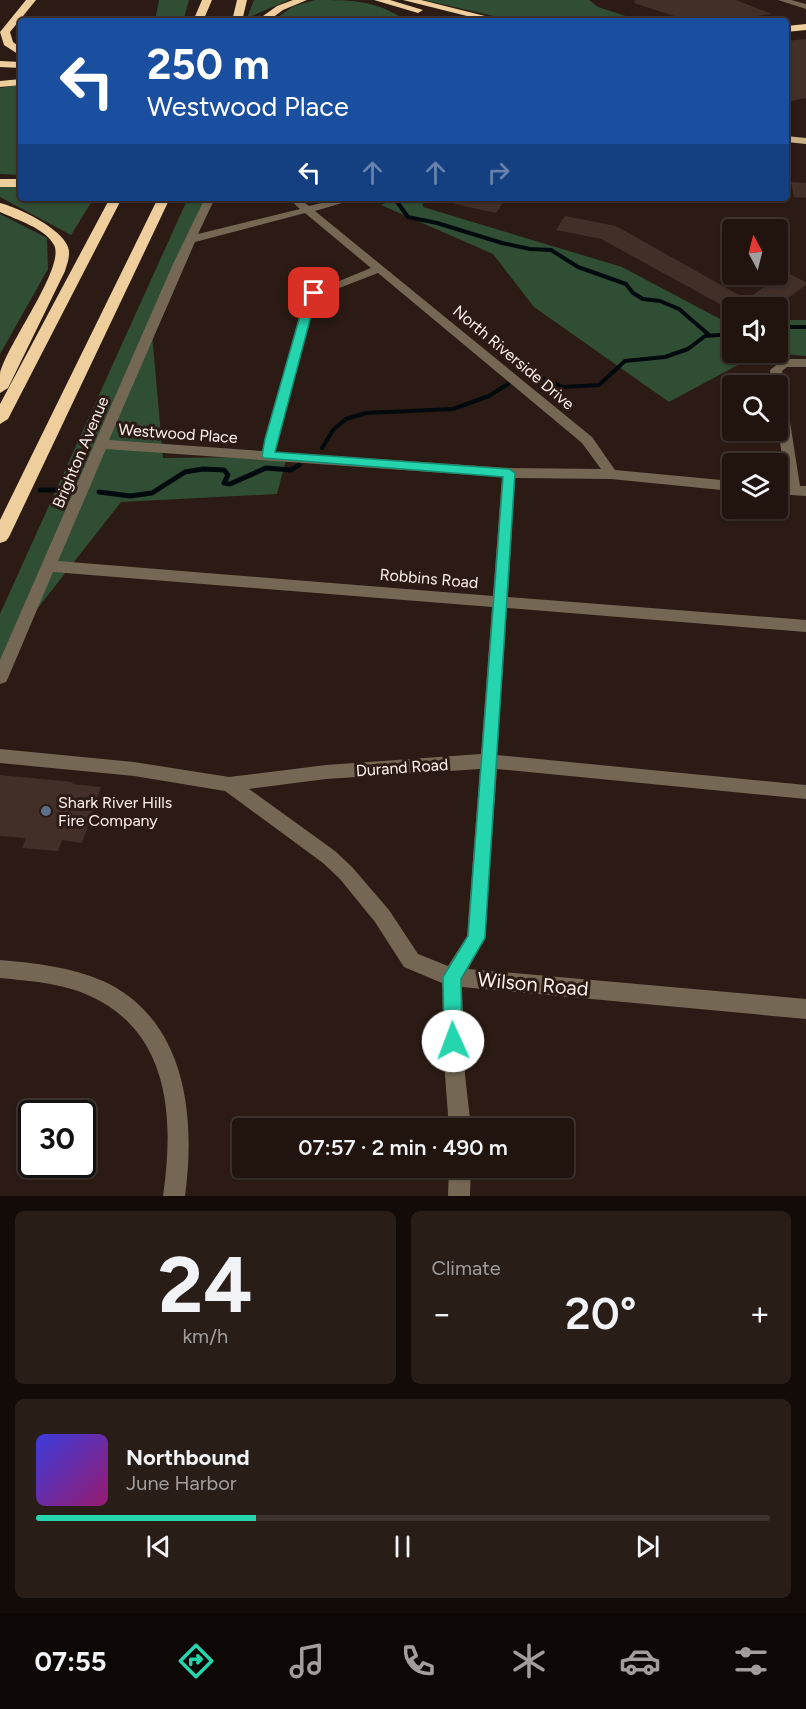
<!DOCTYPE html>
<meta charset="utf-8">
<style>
body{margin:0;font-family:Figtree,sans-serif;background:#291d18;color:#f1f3f6;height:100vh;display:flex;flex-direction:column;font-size:22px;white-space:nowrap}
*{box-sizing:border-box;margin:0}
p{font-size:20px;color:#a29e9e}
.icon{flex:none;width:33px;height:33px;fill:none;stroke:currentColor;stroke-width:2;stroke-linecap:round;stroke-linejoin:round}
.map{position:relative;height:1196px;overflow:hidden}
.side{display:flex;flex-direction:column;gap:15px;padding:15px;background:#120b08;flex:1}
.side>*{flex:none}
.hud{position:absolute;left:18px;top:18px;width:771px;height:183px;border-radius:6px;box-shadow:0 2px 4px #0004,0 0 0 2px #3e332f;background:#1a4fa0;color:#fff;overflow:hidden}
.needle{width:39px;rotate:353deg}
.buttons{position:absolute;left:722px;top:219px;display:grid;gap:12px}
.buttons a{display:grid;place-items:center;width:66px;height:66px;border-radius:6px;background:#21140f;box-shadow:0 2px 4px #0004,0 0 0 2px #3e332f;font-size:30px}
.speed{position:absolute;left:18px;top:1100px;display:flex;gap:12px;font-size:30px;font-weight:700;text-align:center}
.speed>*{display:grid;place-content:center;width:78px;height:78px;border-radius:50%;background:#21140f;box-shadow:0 2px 4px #0004,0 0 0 2px #3e332f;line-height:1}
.speed .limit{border:3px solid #111;border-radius:9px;background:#fff;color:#111}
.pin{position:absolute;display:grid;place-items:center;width:51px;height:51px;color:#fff;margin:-26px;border-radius:12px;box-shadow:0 3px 9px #0006}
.me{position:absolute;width:66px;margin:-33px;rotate:358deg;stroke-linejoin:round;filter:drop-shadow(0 0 4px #0008)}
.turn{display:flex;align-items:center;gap:21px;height:126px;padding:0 30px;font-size:27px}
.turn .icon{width:78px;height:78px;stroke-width:2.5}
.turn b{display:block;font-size:42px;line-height:51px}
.lanes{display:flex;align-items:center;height:57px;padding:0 30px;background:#0003;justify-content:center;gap:30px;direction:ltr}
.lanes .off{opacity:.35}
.big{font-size:45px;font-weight:600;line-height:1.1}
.side .widget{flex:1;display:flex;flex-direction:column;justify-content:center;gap:9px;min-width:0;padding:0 21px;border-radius:9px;background:#291d18}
.side .dial{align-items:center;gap:0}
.dial b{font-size:78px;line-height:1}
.song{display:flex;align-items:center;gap:18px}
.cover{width:72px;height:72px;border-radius:9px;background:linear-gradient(135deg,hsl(240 70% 55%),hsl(320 70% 35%))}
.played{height:6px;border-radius:3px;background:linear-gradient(90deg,#24d5ae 30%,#3e332f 30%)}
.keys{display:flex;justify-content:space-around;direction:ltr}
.heat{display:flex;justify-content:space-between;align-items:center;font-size:33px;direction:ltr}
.side .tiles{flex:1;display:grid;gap:15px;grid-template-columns:1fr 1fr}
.widget:last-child{grid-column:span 2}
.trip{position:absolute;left:232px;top:1118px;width:342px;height:60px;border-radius:6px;background:#21140f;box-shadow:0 2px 4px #0004,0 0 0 2px #3e332f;font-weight:600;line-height:60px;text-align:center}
.dock{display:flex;height:96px;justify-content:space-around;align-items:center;background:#0d0806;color:#a29e9e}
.dock .icon{width:42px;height:42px}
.dock .on{color:#24d5ae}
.dock b{font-size:27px;color:#f1f3f6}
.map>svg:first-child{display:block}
</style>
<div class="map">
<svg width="806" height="1196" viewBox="0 0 806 1196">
<rect width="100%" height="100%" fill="#2c1b14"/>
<path fill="#304e34" d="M 159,0 L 189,0 L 183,21 L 155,21 Z
M 254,0 L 289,0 L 247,18 Z
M 315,0 C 354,0 375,0 407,21 L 272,21 L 294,6 Z
M 424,0 L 589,0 L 598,7 L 641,21 L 515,21 Z
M 15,85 L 21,85 L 21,175 L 0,174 L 0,88 Z
M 21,184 L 21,198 L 94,198 L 71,235 L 0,197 L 0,185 Z
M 188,198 L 212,198 L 152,334 L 163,458 L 261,457 L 286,460 L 277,494 L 121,502 L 23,627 L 0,678 L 0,614 Z
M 397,198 L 422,198 L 423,207 L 622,267 L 720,319 L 732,319 L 732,352 L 760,353 L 669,402 L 534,307 L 493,254 L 381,205 Z
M 0,214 L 47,238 L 48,269 L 0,354 Z
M 777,320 L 806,320 L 806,356 L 773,353 L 777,352 Z"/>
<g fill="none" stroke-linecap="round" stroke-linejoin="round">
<path stroke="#000a0e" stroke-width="4" d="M 395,199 L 408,217 L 437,223 L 502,243 L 530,249 L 551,250 L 578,267 L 626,284 L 633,293 L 643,299 L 660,301 L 679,309 L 708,334
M 777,327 L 806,327
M 528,376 L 540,377 L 563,387 L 599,385 L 625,361 L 665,357 L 688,349 L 705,336 L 732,334
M 322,448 L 333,430 L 346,419 L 366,413 L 453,409 L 489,396 L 508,384"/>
<path stroke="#000a0e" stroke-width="5" d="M 40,490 L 67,490
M 99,492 L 130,496 L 152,493 L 185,472 L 203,469 L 224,470 L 228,475 L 224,483 L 230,484 L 266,468 L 291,470 L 299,465"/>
</g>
<path fill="#422f28" d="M 635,0 L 736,0 L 772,14 L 714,21 L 690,21 L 634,3 Z
M 806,39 L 806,98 L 786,102 L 786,41 Z
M 791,182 L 806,183 L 806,198 L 794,197 Z
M 456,198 L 506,198 L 496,213 L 455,204 Z
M 565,216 L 616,226 L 746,299 L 729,309 L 601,239 L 556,230 Z
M 785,272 L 806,282 L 806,285 L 774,308 L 735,308 Z
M 0,775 L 73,782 L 72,784 L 101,787 L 82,843 L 62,840 L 58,851 L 22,848 L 26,838 L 0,836 Z"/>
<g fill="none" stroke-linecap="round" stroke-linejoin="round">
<path fill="#746854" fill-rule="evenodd" d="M 778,0 L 791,0 L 806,4 L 806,9 Z
M 205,198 L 215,198 L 198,234 L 300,209 L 288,198 L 299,198 L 309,206 L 342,198 L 359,198 L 315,211 L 592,437 L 615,470 L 732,481 L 732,491 L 611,479 L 515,478 L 508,597 L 806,620 L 806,632 L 507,608 L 497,755 L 806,785 L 806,799 L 497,769 L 485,938 L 468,969 L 806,999 L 806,1019 L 462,987 L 465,1075 L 471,1128 L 449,1128 L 445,1075 L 442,983 L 404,967 L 375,922 L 340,879 L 323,863 L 225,791 L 134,776 L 0,763 L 0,749 L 134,762 L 229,777 L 326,765 L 481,754 L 492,607 L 53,572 L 8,678 L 6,682 L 0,684 L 0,660 L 173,264 ZM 305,213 L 371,268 L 305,295 L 262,451 L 109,440 L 195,242 ZM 378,273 L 582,443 L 601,469 L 509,468 L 275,452 L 316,297 ZM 106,449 L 502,477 L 493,596 L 58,561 ZM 480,769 L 467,936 L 448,966 L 418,954 L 389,910 L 352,867 L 335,851 L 249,789 L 326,779 Z
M 784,359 L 806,359 L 806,367 L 787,367 L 782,371 L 800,486 L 806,486 L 806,496 L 777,494 L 777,484 L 786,485 L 777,420 L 777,386 L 772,386 L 770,370 Z
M 0,960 C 35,963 71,967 103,981 C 186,1019 196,1116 185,1196 L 163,1196 C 174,1120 171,1033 90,996 C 63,983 29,981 0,978 Z
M 449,1167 L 471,1167 L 470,1196 L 448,1196 Z"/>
<path fill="#cab187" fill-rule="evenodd" d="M 786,136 L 806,138 L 806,144 L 786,142 Z"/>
<path fill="#edce9c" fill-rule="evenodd" d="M 26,0 L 36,0 L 10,32 L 13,42 L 21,48 L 21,56 L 4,45 L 0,32 Z
M 202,0 L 212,0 L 203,21 L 193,21 Z
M 237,0 L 247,0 L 242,21 L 232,21 Z
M 293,0 L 307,0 L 283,10 L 268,21 L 256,21 L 277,6 Z
M 374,0 L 390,0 L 423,10 L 418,13 Z
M 403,0 L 421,0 L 505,21 L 487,21 Z
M 806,24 L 806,30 L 786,32 L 786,26 Z
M 0,61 L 21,62 L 21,68 L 0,67 Z
M 21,79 L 21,85 L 0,87 L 0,81 Z
M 0,179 L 21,179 L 21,187 L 0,187 Z
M 110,198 L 122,198 L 8,419 L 0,424 L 0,404 Z
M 158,198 L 170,198 L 9,537 L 6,541 L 0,543 L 0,520 Z
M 0,203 C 19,208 61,228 68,247 C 71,255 67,264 65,271 L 8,388 L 0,393 C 0,387 0,380 0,374 C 5,347 66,267 54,245 C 45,228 17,220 0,212 Z"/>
</g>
<path fill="#24d5ae" stroke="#178a71" stroke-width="1.5" d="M 314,290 L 319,293 L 316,297 L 275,452 L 509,469 L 515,473 L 485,938 L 461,979 L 462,1041 L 460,1048 L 453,1050 L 447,1048 L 444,1041 L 443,977 L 468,936 L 503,477 L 264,458 L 262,456 L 265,439 L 306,295 Z"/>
<circle fill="#5c6f8a" stroke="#2c1b14" stroke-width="2" cx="46" cy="811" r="6"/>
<g text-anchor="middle" stroke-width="6" stroke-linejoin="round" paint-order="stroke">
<g font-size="16" fill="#fff2ed" stroke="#2c1b14">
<text transform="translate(514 357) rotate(40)" y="6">North Riverside Drive</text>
<text transform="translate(178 433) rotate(4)" y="6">Westwood Place</text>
<text transform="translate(80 452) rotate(-67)" y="6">Brighton Avenue</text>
<text transform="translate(429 578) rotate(5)" y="6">Robbins Road</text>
<text transform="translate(402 767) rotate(-4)" y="6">Durand Road</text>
</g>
<g font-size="16" fill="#fff2ed" stroke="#2c1b14" text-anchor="start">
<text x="58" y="808">Shark River Hills<tspan x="58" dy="18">Fire Company</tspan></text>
</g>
<g font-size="20" fill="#fff2ed" stroke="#2c1b14">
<text transform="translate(533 984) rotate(5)" y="7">Wilson Road</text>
</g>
</g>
</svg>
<div class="buttons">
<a><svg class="needle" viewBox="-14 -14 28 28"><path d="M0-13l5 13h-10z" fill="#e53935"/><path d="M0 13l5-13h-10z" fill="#a29e9e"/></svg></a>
<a><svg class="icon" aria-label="sound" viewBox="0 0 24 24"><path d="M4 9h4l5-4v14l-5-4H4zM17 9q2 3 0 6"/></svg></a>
<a><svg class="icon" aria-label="search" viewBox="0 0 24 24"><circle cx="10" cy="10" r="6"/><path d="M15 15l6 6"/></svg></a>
<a><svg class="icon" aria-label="layers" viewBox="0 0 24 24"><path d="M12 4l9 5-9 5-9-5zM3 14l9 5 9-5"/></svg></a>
</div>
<div class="speed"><div class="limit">30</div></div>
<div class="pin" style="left:314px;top:293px;background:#d93025"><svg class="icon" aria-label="arrive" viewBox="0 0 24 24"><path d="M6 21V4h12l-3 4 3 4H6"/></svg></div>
<svg class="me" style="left:453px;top:1041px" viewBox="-20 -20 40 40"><circle r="19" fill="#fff"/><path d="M0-13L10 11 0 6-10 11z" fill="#24d5ae"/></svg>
<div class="trip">07:57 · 2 min · 490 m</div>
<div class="hud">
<div class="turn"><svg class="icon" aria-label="left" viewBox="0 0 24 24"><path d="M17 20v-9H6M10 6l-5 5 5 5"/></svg><div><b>250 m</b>Westwood Place</div></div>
<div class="lanes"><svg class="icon" aria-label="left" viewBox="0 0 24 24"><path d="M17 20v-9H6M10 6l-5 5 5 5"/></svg><svg class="icon off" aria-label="ahead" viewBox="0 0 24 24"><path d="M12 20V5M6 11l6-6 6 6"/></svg><svg class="icon off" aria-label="ahead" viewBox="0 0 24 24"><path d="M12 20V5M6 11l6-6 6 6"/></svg><svg class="icon off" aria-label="right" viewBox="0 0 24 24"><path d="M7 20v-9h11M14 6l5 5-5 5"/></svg></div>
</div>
</div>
<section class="side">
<div class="tiles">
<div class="widget dial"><b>24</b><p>km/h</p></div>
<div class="widget"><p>Climate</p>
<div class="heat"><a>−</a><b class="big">20°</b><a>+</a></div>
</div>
<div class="widget">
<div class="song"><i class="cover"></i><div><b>Northbound</b><p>June Harbor</p></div></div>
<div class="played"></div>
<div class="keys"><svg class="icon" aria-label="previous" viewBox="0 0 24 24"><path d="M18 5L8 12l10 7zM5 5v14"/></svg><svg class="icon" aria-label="pause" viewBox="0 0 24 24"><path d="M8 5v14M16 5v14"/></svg><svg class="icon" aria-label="next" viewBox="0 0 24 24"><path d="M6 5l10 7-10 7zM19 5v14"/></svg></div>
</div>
</div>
</section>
<nav class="dock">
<b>07:55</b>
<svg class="icon on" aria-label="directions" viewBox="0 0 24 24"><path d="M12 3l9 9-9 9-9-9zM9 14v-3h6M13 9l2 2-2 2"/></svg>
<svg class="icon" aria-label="music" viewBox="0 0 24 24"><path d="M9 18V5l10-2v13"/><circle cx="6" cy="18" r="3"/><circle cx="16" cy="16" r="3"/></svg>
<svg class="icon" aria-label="phone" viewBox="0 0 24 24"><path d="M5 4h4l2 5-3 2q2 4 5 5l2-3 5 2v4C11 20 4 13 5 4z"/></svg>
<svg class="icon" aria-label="climate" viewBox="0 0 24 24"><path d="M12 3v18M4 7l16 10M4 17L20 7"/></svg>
<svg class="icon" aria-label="car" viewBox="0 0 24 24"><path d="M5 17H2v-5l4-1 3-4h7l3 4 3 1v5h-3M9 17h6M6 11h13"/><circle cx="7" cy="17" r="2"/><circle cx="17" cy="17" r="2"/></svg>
<svg class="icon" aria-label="filters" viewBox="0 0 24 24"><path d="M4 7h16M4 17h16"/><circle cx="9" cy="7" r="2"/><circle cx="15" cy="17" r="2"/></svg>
</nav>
